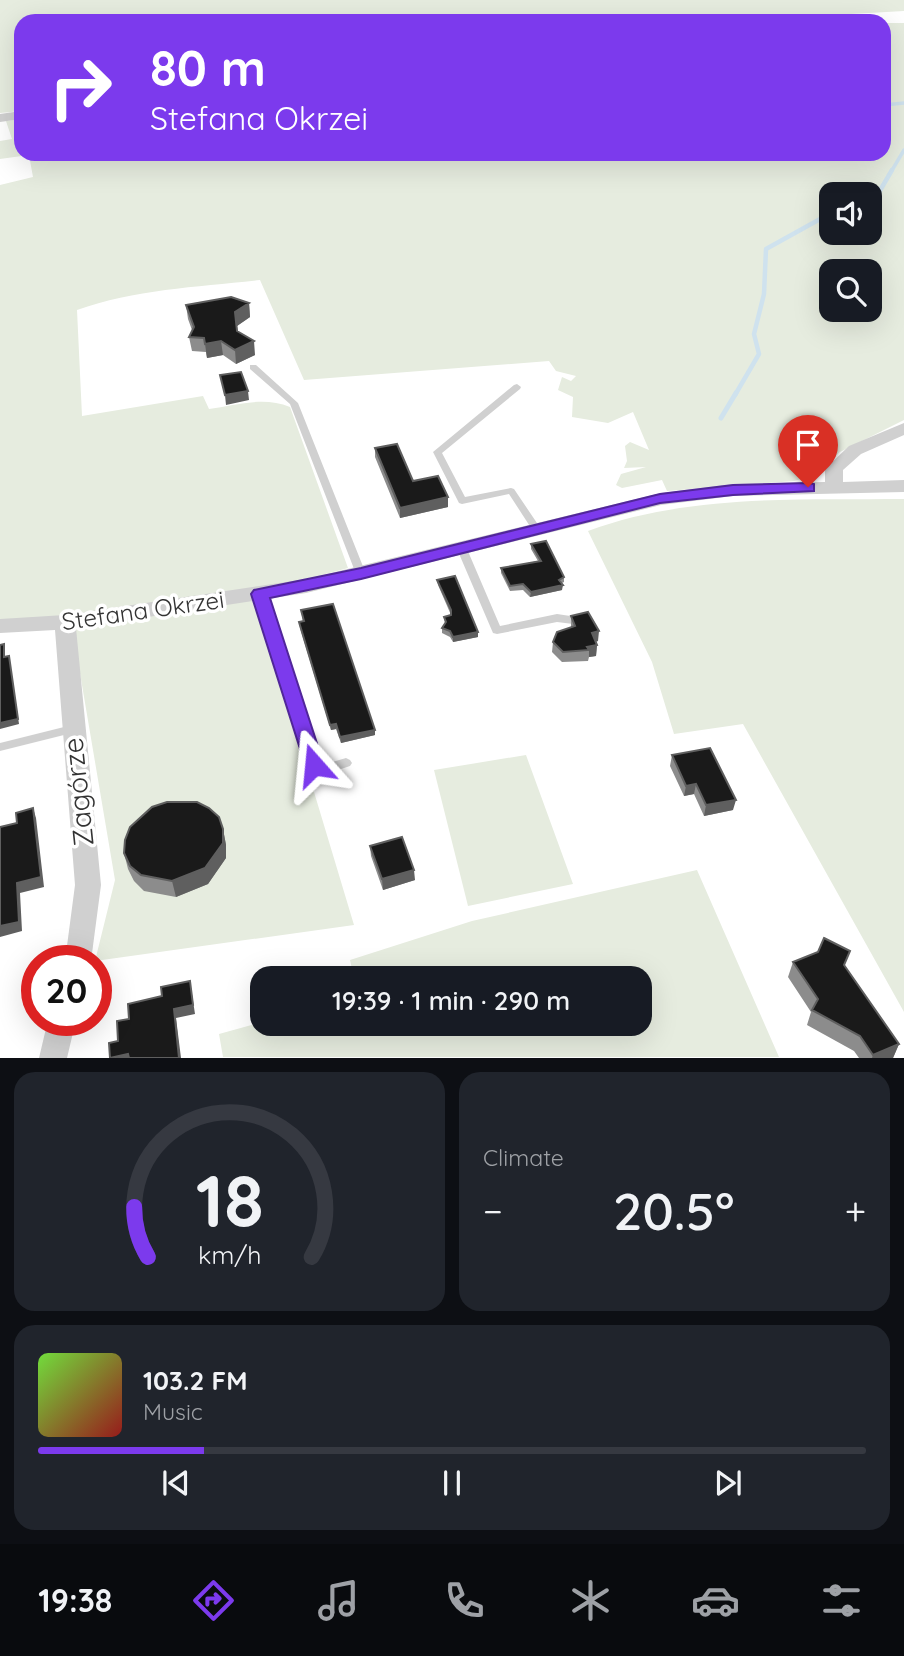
<!DOCTYPE html>
<meta charset="utf-8">
<style>
body{margin:0;font-family:Quicksand,sans-serif;background:#20242c;color:#f1f3f6;height:100vh;display:flex;flex-direction:column;font-size:26px;white-space:nowrap}
*{box-sizing:border-box;margin:0}
p{font-size:23px;color:#9ea1a6}
.icon{flex:none;width:38px;height:38px;fill:none;stroke:currentColor;stroke-width:2;stroke-linecap:round;stroke-linejoin:round}
.map{position:relative;height:1058px;overflow:hidden}
.details{display:flex;flex-direction:column;gap:14px;padding:14px;background:#0d0f14;flex:1}
.details>*{flex:none}
.guide{position:absolute;left:14px;top:14px;width:877px;height:147px;border-radius:21px;box-shadow:0 7px 28px #0002;background:#7c3aed;color:#fff;overflow:hidden}
.buttons{position:absolute;left:819px;top:182px;display:grid;gap:14px}
.buttons a{display:grid;place-items:center;width:63px;height:63px;border-radius:14px;background:#171b24;box-shadow:0 7px 28px #0002;font-size:35px}
.speed{position:absolute;left:21px;top:945px;display:flex;gap:14px;font-size:35px;font-weight:700;text-align:center}
.speed>*{display:grid;place-content:center;width:91px;height:91px;border-radius:50%;background:#171b24;box-shadow:0 7px 28px #0002;line-height:1}
.speed .limit{border:10px solid #d22;background:#fff;color:#111}
.pin{position:absolute;display:grid;place-items:center;width:60px;height:60px;color:#fff;margin:-72px -30px;border-radius:50% 50% 50% 0;rotate:-45deg;box-shadow:0 0 7px #0007}
.pin .icon{rotate:45deg}
.me{position:absolute;width:77px;margin:-38px;rotate:342deg;stroke-linejoin:round;filter:drop-shadow(0 0 5px #0008)}
.turn{display:flex;align-items:center;gap:24px;height:147px;padding:0 21px;font-size:32px}
.turn .icon{width:91px;height:91px;stroke-width:2.5}
.turn b{display:block;font-size:49px;line-height:60px}
.big{font-size:52px;font-weight:600;line-height:1.1}
.details .tile{flex:1;display:flex;flex-direction:column;justify-content:center;gap:10px;min-width:0;padding:0 24px;border-radius:21px;background:#20242c}
.details .dial{align-items:center;gap:0}
.dial svg{height:182px;overflow:visible;fill:none;stroke:#363941;stroke-width:7;stroke-linecap:round;text-anchor:middle}
.dial text{fill:#f1f3f6;stroke:none}
.song{display:flex;align-items:center;gap:21px}
.cover{width:84px;height:84px;border-radius:10px;background:linear-gradient(135deg,hsl(100 70% 55%),hsl(0 70% 35%))}
.played{height:7px;border-radius:4px;background:linear-gradient(90deg,#7c3aed 20%,#363941 20%)}
.keys{display:flex;justify-content:space-around;direction:ltr}
.heat{display:flex;justify-content:space-between;align-items:center;font-size:38px;direction:ltr}
.details .tiles{flex:1;display:grid;gap:14px;grid-template-columns:1fr 1fr}
.tile:last-child{grid-column:span 2}
.trip{position:absolute;left:250px;top:966px;width:402px;height:70px;border-radius:21px;background:#171b24;box-shadow:0 7px 28px #0002;font-weight:600;line-height:70px;text-align:center}
.tab-bar{display:flex;height:112px;justify-content:space-around;align-items:center;background:#090b0e;color:#9ea1a6}
.tab-bar .icon{width:49px;height:49px}
.tab-bar .active{color:#7c3aed}
.tab-bar b{font-size:32px;color:#f1f3f6}
.map>svg:first-child{display:block}
</style>
<div class="map">
<svg width="904" height="1058" viewBox="0 0 904 1058">
<rect width="100%" height="100%" fill="#fff"/>
<path fill="#e6ecdf" fill-rule="evenodd" d="M 0,0 L 904,0 L 904,11 L 851,14 L 878,21 L 21,21 L 21,111 L 0,113 Z
M 884,23 L 904,23 L 904,420 L 840,452 L 810,477 L 794,481 L 667,491 L 662,480 L 622,488 L 616,485 L 621,474 L 646,467 L 624,468 L 627,461 L 625,446 L 630,442 L 649,450 L 633,412 L 608,423 L 572,417 L 573,397 L 558,390 L 562,377 L 571,381 L 576,376 L 556,371 L 549,361 L 304,380 L 260,280 C 199,287 135,289 77,310 L 82,416 L 203,396 L 209,409 C 236,405 264,396 290,407 L 348,568 L 245,596 L 0,626 L 0,185 L 33,177 L 29,155 L 0,159 L 0,141 L 12,139 L 6,121 L 21,119 L 21,154 L 884,154 ZM 831,194 L 870,194 L 870,233 L 831,233 ZM 831,271 L 870,271 L 870,310 L 831,310 Z
M 904,499 L 904,1012 L 743,724 L 674,734 L 652,662 L 588,531 C 688,494 799,500 904,499 Z
M 256,599 L 354,925 L 95,961 L 115,880 L 72,626 Z
M 526,755 L 573,884 L 468,906 L 434,770 Z
M 697,870 L 779,1057 L 223,1057 L 219,1034 L 262,1022 L 640,1024 L 640,978 L 354,978 L 350,960 L 472,921 Z"/>
<g fill="none" stroke-linecap="round" stroke-linejoin="round">
<path stroke="#cfe2ee" stroke-width="3.5" d="M 884,105 L 904,103
M 891,172 L 904,150"/>
<path stroke="#cfe2ee" stroke-width="4.5" d="M 870,197 L 878,194 L 892,170
M 735,395 L 759,354 L 754,334 L 764,294 L 766,249 L 831,213"/>
<path stroke="#cfe2ee" stroke-width="5" d="M 721,418 L 736,393"/>
<path fill="#d0d0d0" fill-rule="evenodd" d="M 250,365 L 256,365 L 298,403 L 366,574 L 365,576 L 357,576 L 356,574 L 290,404 L 250,369 Z
M 517,384 L 521,387 L 520,389 L 442,453 L 465,497 L 511,488 L 514,489 L 541,529 L 536,532 L 533,531 L 509,494 L 462,504 L 459,503 L 433,452 L 514,385 Z
M 462,546 L 467,549 L 500,626 L 557,614 L 577,617 L 578,620 L 577,623 L 573,624 L 557,622 L 497,634 L 493,633 L 457,549 Z
M 260,591 L 265,594 L 319,761 L 329,763 L 346,758 L 350,760 L 352,763 L 350,766 L 329,773 L 310,768 L 308,765 L 255,594 Z
M 72,725 L 76,726 L 78,729 L 76,732 L 0,751 L 0,743 Z"/>
<path fill="#d0d0d0" fill-rule="evenodd" d="M 21,111 L 21,119 L 0,122 L 0,114 Z
M 904,423 L 904,435 L 861,454 L 843,470 L 843,482 L 904,480 L 904,492 L 733,496 L 661,505 L 306,593 L 76,628 L 101,885 L 91,961 L 65,961 L 75,885 L 55,630 L 0,633 L 0,619 L 65,615 L 306,579 L 661,493 L 733,484 L 825,482 L 825,469 L 849,446 Z
M 48,1020 L 76,1020 L 67,1058 L 39,1058 Z"/>
</g>
<path fill="#8c8c8c" d="M 249,303 L 250,317 L 237,326 L 238,331 L 255,355 L 236,364 L 223,355 L 207,358 L 206,352 L 192,351 L 189,337 L 192,330 L 188,319 L 186,305 Z
M 375,448 L 413,481 L 448,507 L 400,518 L 375,457 Z
M 531,544 L 564,577 L 564,582 L 562,583 L 562,590 L 530,597 L 523,590 L 510,591 L 501,573 L 501,568 L 538,561 L 531,549 Z
M 437,580 L 478,632 L 478,637 L 453,642 L 450,637 L 442,633 L 442,628 L 445,624 L 444,617 L 451,615 L 438,585 Z
M 301,610 L 375,735 L 341,743 L 336,729 L 331,730 L 300,628 L 299,622 L 303,622 Z
M 571,616 L 598,641 L 595,642 L 597,645 L 596,656 L 589,657 L 588,661 L 562,662 L 552,652 L 553,642 L 571,627 Z
M 672,755 L 733,810 L 704,816 L 694,794 L 684,796 L 670,766 Z
M 223,829 L 226,845 L 226,858 L 208,884 L 176,897 L 144,891 L 134,881 L 128,869 L 124,853 Z
M 370,846 L 415,880 L 383,890 L 371,856 Z
M 793,962 L 845,966 L 899,1044 L 893,1058 L 859,1058 L 854,1051 L 807,1025 L 811,1012 L 788,977 Z"/>
<path fill="#5f5f5f" d="M 249,303 L 250,317 L 237,326 L 235,312 Z
M 221,341 L 223,355 L 207,358 L 205,344 Z
M 254,341 L 255,355 L 236,364 L 235,350 Z
M 248,391 L 249,400 L 226,405 L 225,395 Z
M 448,497 L 448,507 L 400,518 L 400,508 Z
M 563,585 L 562,590 L 530,597 L 531,592 Z
M 599,631 L 598,641 L 591,643 L 592,633 Z
M 478,632 L 478,637 L 453,642 L 453,637 Z
M 597,645 L 596,656 L 589,657 L 589,650 L 587,647 Z
M 9,656 L 19,724 L 0,729 L 0,723 Z
M 336,724 L 336,729 L 331,730 L 330,725 Z
M 375,730 L 375,735 L 341,743 L 340,737 Z
M 696,784 L 694,794 L 684,796 L 686,786 Z
M 736,800 L 733,810 L 704,816 L 706,805 Z
M 33,808 L 36,818 L 44,887 L 20,893 L 22,931 L 0,937 L 0,926 L 17,883 Z
M 223,829 L 226,845 L 226,858 L 208,884 L 176,897 L 172,881 Z
M 414,870 L 415,880 L 383,890 L 382,879 Z
M 190,981 L 195,1014 L 176,1018 L 181,1058 L 179,1058 L 174,1009 Z
M 899,1044 L 893,1058 L 872,1058 L 873,1055 Z
M 128,1054 L 130,1058 L 112,1058 Z"/>
<path fill="#1a1a1a" stroke="#5f5f5f" stroke-width="2" d="M 231,297 L 249,303 L 235,312 L 237,331 L 254,341 L 235,350 L 221,341 L 205,344 L 204,338 L 189,337 L 194,327 L 186,305 Z
M 241,372 L 248,391 L 225,395 L 220,375 Z
M 397,444 L 413,481 L 438,476 L 448,497 L 400,508 L 375,448 Z
M 546,541 L 564,577 L 559,580 L 563,585 L 531,592 L 523,584 L 510,586 L 501,568 L 541,561 L 531,544 Z
M 455,576 L 478,632 L 453,637 L 450,631 L 442,628 L 446,622 L 444,617 L 451,615 L 451,610 L 437,580 Z
M 333,604 L 375,730 L 340,737 L 336,724 L 330,725 L 299,622 L 304,621 L 301,610 Z
M 588,612 L 599,631 L 592,633 L 597,645 L 587,647 L 589,650 L 563,652 L 553,642 L 557,632 L 575,626 L 571,616 Z
M 4,644 L 4,657 L 9,656 L 18,719 L 0,723 L 0,645 Z
M 710,748 L 736,800 L 706,805 L 696,784 L 686,786 L 672,755 Z
M 167,802 L 197,802 L 209,808 L 219,817 L 223,829 L 223,843 L 205,868 L 172,881 L 141,875 L 130,866 L 124,853 L 125,840 L 130,827 L 152,807 Z
M 33,808 L 41,877 L 17,883 L 19,922 L 0,926 L 0,827 L 17,823 L 16,813 Z
M 402,837 L 414,870 L 382,879 L 370,846 Z
M 824,938 L 850,951 L 844,965 L 899,1044 L 873,1055 L 860,1036 L 812,1010 L 818,999 L 793,962 L 818,952 Z
M 190,981 L 193,1005 L 174,1009 L 179,1058 L 129,1058 L 128,1054 L 110,1058 L 109,1043 L 118,1041 L 117,1021 L 129,1019 L 128,1004 L 162,996 L 161,987 Z"/>
<path fill="#7c3aed" stroke="#51269a" stroke-width="2" d="M 808,483 L 814,484 L 814,491 L 733,495 L 660,503 L 361,579 L 270,598 L 324,765 L 321,771 L 307,771 L 251,594 L 254,590 L 361,568 L 660,494 L 733,485 Z"/>
<g text-anchor="middle" stroke-width="7" stroke-linejoin="round" paint-order="stroke">
<g font-size="24" fill="#333" stroke="#fff">
<text transform="translate(143 611) rotate(-8)" y="8">Stefana Okrzei</text>
</g>
<g font-size="28" fill="#333" stroke="#fff">
<text transform="translate(78 792) rotate(-96)" y="10">Zagórze</text>
</g>
</g>
</svg>
<div class="buttons">
<a><svg class="icon" aria-label="sound" viewBox="0 0 24 24"><path d="M4 9h4l5-4v14l-5-4H4zM17 9q2 3 0 6"/></svg></a>
<a><svg class="icon" aria-label="search" viewBox="0 0 24 24"><circle cx="10" cy="10" r="6"/><path d="M15 15l6 6"/></svg></a>
</div>
<div class="speed"><div class="limit">20</div></div>
<div class="pin" style="left:808px;top:487px;background:#d93025"><svg class="icon" aria-label="arrive" viewBox="0 0 24 24"><path d="M6 21V4h12l-3 4 3 4H6"/></svg></div>
<svg class="me" style="left:314px;top:765px" viewBox="-20 -20 40 40"><path d="M0-17L14 15 0 8-14 15z" fill="#7c3aed" stroke="#fff" stroke-width="4"/></svg>
<div class="trip">19:39 · 1 min · 290 m</div>
<div class="guide">
<div class="turn"><svg class="icon" aria-label="right" viewBox="0 0 24 24"><path d="M7 20v-9h11M14 6l5 5-5 5"/></svg><div><b>80 m</b>Stefana Okrzei</div></div>
</div>
</div>
<section class="details">
<div class="tiles">
<div class="tile dial"><svg viewBox="0 0 100 80">
<path d="M14 69A42 42 0 1 1 86 69"/>
<path d="M14 69A42 42 0 0 1 8 47" stroke="#7c3aed"/>
<text x="50" y="56" font-size="32" font-weight="700">18</text>
<text x="50" y="72" font-size="11">km/h</text>
</svg></div>
<div class="tile"><p>Climate</p>
<div class="heat"><a>−</a><b class="big">20.5°</b><a>+</a></div>
</div>
<div class="tile">
<div class="song"><i class="cover"></i><div><b>103.2 FM</b><p>Music</p></div></div>
<div class="played"></div>
<div class="keys"><svg class="icon" aria-label="previous" viewBox="0 0 24 24"><path d="M18 5L8 12l10 7zM5 5v14"/></svg><svg class="icon" aria-label="pause" viewBox="0 0 24 24"><path d="M8 5v14M16 5v14"/></svg><svg class="icon" aria-label="next" viewBox="0 0 24 24"><path d="M6 5l10 7-10 7zM19 5v14"/></svg></div>
</div>
</div>
</section>
<nav class="tab-bar">
<b>19:38</b>
<svg class="icon active" aria-label="directions" viewBox="0 0 24 24"><path d="M12 3l9 9-9 9-9-9zM9 14v-3h6M13 9l2 2-2 2"/></svg>
<svg class="icon" aria-label="music" viewBox="0 0 24 24"><path d="M9 18V5l10-2v13"/><circle cx="6" cy="18" r="3"/><circle cx="16" cy="16" r="3"/></svg>
<svg class="icon" aria-label="phone" viewBox="0 0 24 24"><path d="M5 4h4l2 5-3 2q2 4 5 5l2-3 5 2v4C11 20 4 13 5 4z"/></svg>
<svg class="icon" aria-label="climate" viewBox="0 0 24 24"><path d="M12 3v18M4 7l16 10M4 17L20 7"/></svg>
<svg class="icon" aria-label="car" viewBox="0 0 24 24"><path d="M5 17H2v-5l4-1 3-4h7l3 4 3 1v5h-3M9 17h6M6 11h13"/><circle cx="7" cy="17" r="2"/><circle cx="17" cy="17" r="2"/></svg>
<svg class="icon" aria-label="filters" viewBox="0 0 24 24"><path d="M4 7h16M4 17h16"/><circle cx="9" cy="7" r="2"/><circle cx="15" cy="17" r="2"/></svg>
</nav>
